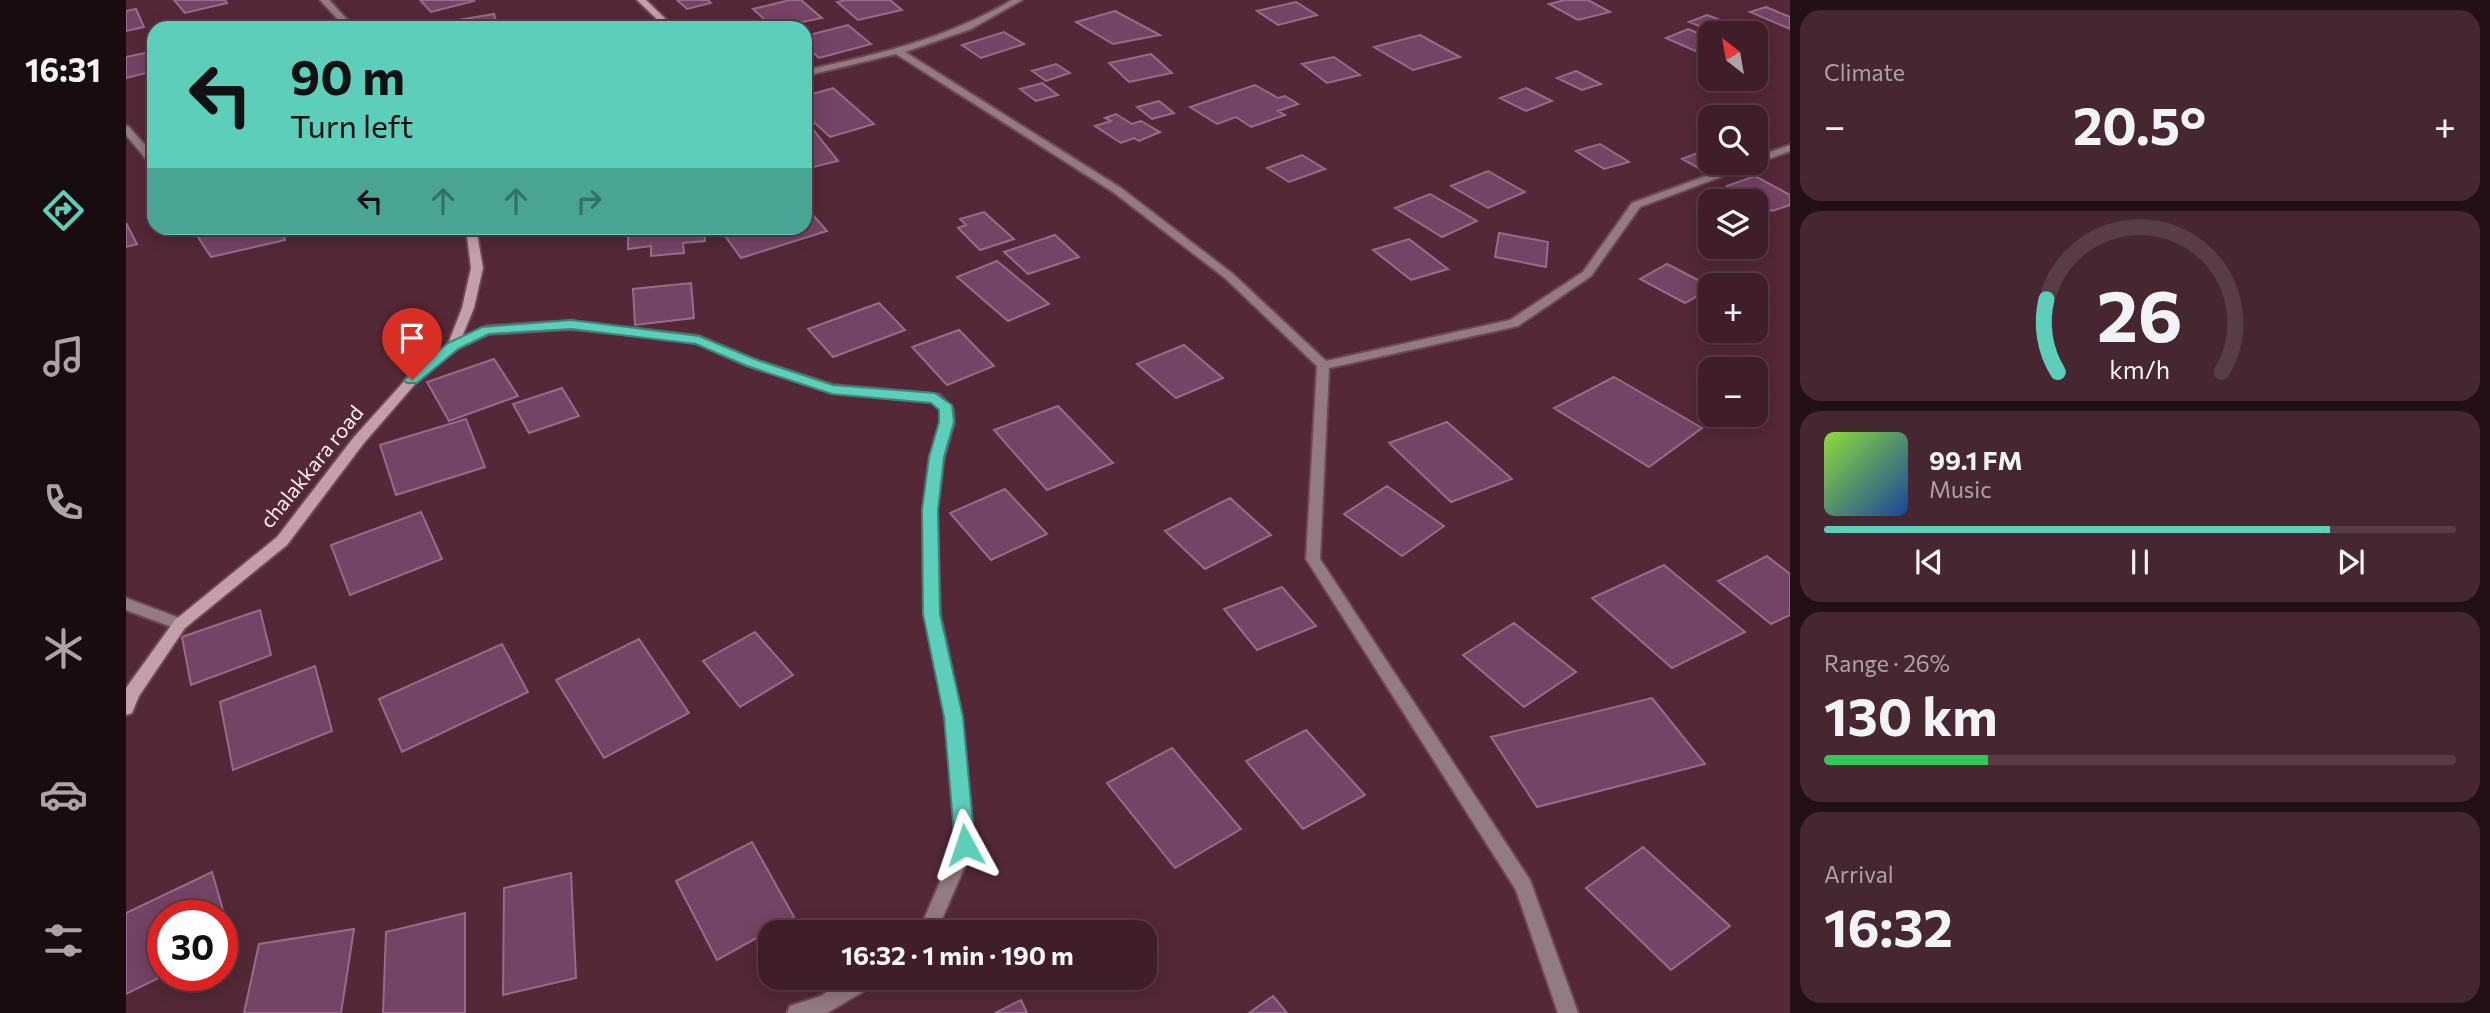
<!DOCTYPE html>
<meta charset="utf-8">
<style>
body{margin:0;font-family:Commissioner,sans-serif;background:#462731;color:#f1f3f6;height:100vh;display:flex;flex-direction:column;font-size:26px;white-space:nowrap}
*{box-sizing:border-box;margin:0}
p{font-size:23px;color:#ada2a8}
.icon{flex:none;width:38px;height:38px;fill:none;stroke:currentColor;stroke-width:2;stroke-linecap:round;stroke-linejoin:round}
.map{position:relative;flex:1;overflow:hidden}
.drawer{display:flex;flex-direction:column;gap:10px;padding:10px;background:#231017;width:700px}
.drawer>*{flex:none}
.guide{position:absolute;left:21px;top:21px;width:665px;height:214px;border-radius:21px;box-shadow:0 4px 18px #0003,0 0 0 2px #583c46;background:#5cceba;color:#111;overflow:hidden}
.needle{width:46px;rotate:329deg}
.controls{position:absolute;left:1572px;top:21px;display:grid;gap:14px}
.controls a{display:grid;place-items:center;width:70px;height:70px;border-radius:14px;background:#3f1e29;box-shadow:0 4px 18px #0003,0 0 0 2px #583c46;font-size:35px}
.speed{position:absolute;left:21px;top:900px;display:flex;gap:14px;font-size:35px;font-weight:700;text-align:center}
.speed>*{display:grid;place-content:center;width:91px;height:91px;border-radius:50%;background:#3f1e29;box-shadow:0 4px 18px #0003,0 0 0 2px #583c46;line-height:1}
.speed .limit{border:10px solid #d22;background:#fff;color:#111}
.pin{position:absolute;display:grid;place-items:center;width:60px;height:60px;color:#fff;margin:-72px -30px;border-radius:50% 50% 50% 0;rotate:-45deg;box-shadow:0 0 7px #0007}
.pin .icon{rotate:45deg}
.me{position:absolute;width:77px;margin:-38px;rotate:355deg;stroke-linejoin:round;filter:drop-shadow(0 0 5px #0008)}
.turn{display:flex;align-items:center;gap:24px;height:147px;padding:0 28px;font-size:32px}
.turn .icon{width:91px;height:91px;stroke-width:2.5}
.turn b{display:block;font-size:49px;line-height:60px}
.lanes{display:flex;align-items:center;height:66px;padding:0 28px;background:#0003;justify-content:center;gap:35px;direction:ltr}
.lanes .off{opacity:.35}
.big{font-size:52px;font-weight:700;line-height:1.1}
.drawer .card{flex:1;display:flex;flex-direction:column;justify-content:center;gap:10px;min-width:0;padding:0 24px;border-radius:21px;background:#462731}
.drawer .dial{align-items:center;gap:0}
.dial svg{height:182px;overflow:visible;fill:none;stroke:#583c46;stroke-width:7;stroke-linecap:round;text-anchor:middle}
.dial text{fill:#f1f3f6;stroke:none}
.song{display:flex;align-items:center;gap:21px}
.cover{width:84px;height:84px;border-radius:10px;background:linear-gradient(135deg,hsl(90 70% 55%),hsl(220 70% 35%))}
.played{height:7px;border-radius:4px;background:linear-gradient(90deg,#5cceba 80%,#583c46 80%)}
.keys{display:flex;justify-content:space-around;direction:ltr}
.heat{display:flex;justify-content:space-between;align-items:center;font-size:38px;direction:ltr}
.charge{height:10px;border-radius:5px;background:linear-gradient(90deg,#34c759 26%,#583c46 0)}
.trip{position:absolute;left:632px;top:920px;width:399px;height:70px;border-radius:21px;background:#3f1e29;box-shadow:0 4px 18px #0003,0 0 0 2px #583c46;font-weight:700;line-height:70px;text-align:center}
main{display:flex;flex:1;min-height:0}
.tab-bar{display:flex;flex-direction:column;width:126px;justify-content:space-around;align-items:center;background:#190c10;color:#ada2a8}
.tab-bar .icon{width:49px;height:49px}
.tab-bar .on{color:#5cceba}
.tab-bar b{font-size:32px;color:#f1f3f6}
.map>svg:first-child{display:block}
</style>
<main>
<nav class="tab-bar">
<b>16:31</b>
<svg class="icon on" aria-label="directions" viewBox="0 0 24 24"><path d="M12 3l9 9-9 9-9-9zM9 14v-3h6M13 9l2 2-2 2"/></svg>
<svg class="icon" aria-label="music" viewBox="0 0 24 24"><path d="M9 18V5l10-2v13"/><circle cx="6" cy="18" r="3"/><circle cx="16" cy="16" r="3"/></svg>
<svg class="icon" aria-label="phone" viewBox="0 0 24 24"><path d="M5 4h4l2 5-3 2q2 4 5 5l2-3 5 2v4C11 20 4 13 5 4z"/></svg>
<svg class="icon" aria-label="climate" viewBox="0 0 24 24"><path d="M12 3v18M4 7l16 10M4 17L20 7"/></svg>
<svg class="icon" aria-label="car" viewBox="0 0 24 24"><path d="M5 17H2v-5l4-1 3-4h7l3 4 3 1v5h-3M9 17h6M6 11h13"/><circle cx="7" cy="17" r="2"/><circle cx="17" cy="17" r="2"/></svg>
<svg class="icon" aria-label="filters" viewBox="0 0 24 24"><path d="M4 7h16M4 17h16"/><circle cx="9" cy="7" r="2"/><circle cx="15" cy="17" r="2"/></svg>
</nav>
<div class="map">
<svg width="1664" height="1013" viewBox="0 0 1664 1013">
<rect width="100%" height="100%" fill="#542837"/>
<path fill="#754365" stroke="#986c89" stroke-width="2" d="M 48,0 L 99,0 L 101,3 L 59,13 Z
M 294,0 L 347,0 L 348,1 L 305,12 Z
M 551,0 L 582,0 L 585,3 L 561,9 Z
M 664,0 L 675,0 L 696,18 L 648,28 L 627,9 Z
M 720,0 L 764,0 L 776,10 L 732,20 L 711,2 Z
M 1439,0 L 1462,0 L 1484,12 L 1452,20 L 1423,4 Z
M 1170,2 L 1191,15 L 1152,25 L 1131,11 Z
M 1640,7 L 1664,17 L 1664,29 L 1624,12 Z
M 10,9 L 18,27 L 0,31 L 0,11 Z
M 989,11 L 1034,35 L 987,44 L 950,22 Z
M 368,14 L 372,28 L 334,28 L 332,20 Z
M 1581,15 L 1616,28 L 1604,33 L 1591,33 L 1563,22 Z
M 722,25 L 745,44 L 693,58 L 679,45 L 679,36 Z
M 1562,29 L 1584,38 L 1584,44 L 1569,51 L 1540,38 Z
M 878,32 L 898,44 L 855,58 L 836,45 Z
M 1294,35 L 1334,57 L 1287,70 L 1248,47 Z
M 28,51 L 28,71 L 0,78 L 0,57 Z
M 1025,54 L 1046,73 L 1003,82 L 983,63 Z
M 1208,57 L 1234,75 L 1201,83 L 1176,64 Z
M 930,64 L 944,73 L 920,81 L 906,71 Z
M 1450,71 L 1475,84 L 1456,90 L 1431,78 Z
M 916,83 L 932,95 L 910,101 L 894,89 Z
M 1129,85 L 1152,98 L 1159,96 L 1172,104 L 1152,111 L 1159,115 L 1125,127 L 1110,117 L 1091,124 L 1064,107 Z
M 707,88 L 748,124 L 704,137 L 679,114 L 679,96 Z
M 1400,88 L 1426,101 L 1400,111 L 1374,98 Z
M 1033,101 L 1048,113 L 1026,119 L 1011,107 Z
M 990,114 L 1006,124 L 1015,121 L 1034,132 L 1013,141 L 1008,138 L 995,143 L 969,126 L 985,121 L 979,118 Z
M 686,128 L 712,161 L 679,169 L 679,129 Z
M 1474,144 L 1503,162 L 1478,169 L 1450,151 Z
M 1583,149 L 1584,163 L 1594,163 L 1576,170 L 1556,159 Z
M 1176,155 L 1199,169 L 1163,182 L 1141,168 Z
M 1362,171 L 1399,192 L 1362,208 L 1325,186 Z
M 1629,176 L 1664,195 L 1664,205 L 1646,211 L 1601,186 Z
M 1304,194 L 1351,221 L 1316,237 L 1269,208 Z
M 679,206 L 701,231 L 615,258 L 599,236 L 626,228 L 679,228 Z
M 858,212 L 888,239 L 854,250 L 832,228 L 840,225 L 834,219 Z
M 0,223 L 11,244 L 0,247 Z
M 66,228 L 156,228 L 159,240 L 85,257 Z
M 518,228 L 578,228 L 579,241 L 557,243 L 558,253 L 525,256 L 525,246 L 502,249 L 502,230 Z
M 1373,233 L 1422,242 L 1420,267 L 1369,257 Z
M 929,235 L 953,257 L 902,274 L 878,252 Z
M 1283,239 L 1322,269 L 1285,280 L 1247,250 Z
M 871,261 L 923,304 L 882,321 L 831,277 Z
M 1541,264 L 1584,286 L 1584,289 L 1559,303 L 1514,279 Z
M 565,283 L 568,318 L 509,325 L 507,289 Z
M 753,303 L 779,330 L 707,357 L 682,329 Z
M 833,330 L 868,366 L 821,385 L 786,347 Z
M 1058,345 L 1097,378 L 1050,398 L 1011,364 Z
M 368,359 L 392,396 L 323,421 L 301,382 Z
M 1488,377 L 1576,428 L 1523,467 L 1428,408 Z
M 436,388 L 453,416 L 403,433 L 387,404 Z
M 932,406 L 987,463 L 921,490 L 868,430 Z
M 340,419 L 359,467 L 270,495 L 254,445 Z
M 1321,422 L 1386,479 L 1325,502 L 1263,443 Z
M 1261,486 L 1318,526 L 1276,556 L 1218,514 Z
M 879,489 L 921,534 L 865,560 L 824,513 Z
M 1104,498 L 1145,535 L 1079,569 L 1039,531 Z
M 295,512 L 316,559 L 224,595 L 205,545 Z
M 1641,556 L 1664,574 L 1664,615 L 1645,624 L 1592,581 Z
M 1538,565 L 1619,632 L 1546,668 L 1466,598 Z
M 1156,587 L 1190,626 L 1131,650 L 1098,609 Z
M 134,610 L 145,655 L 65,685 L 56,637 Z
M 1388,623 L 1450,672 L 1398,707 L 1337,655 Z
M 629,632 L 667,675 L 614,707 L 577,661 Z
M 513,639 L 563,713 L 478,758 L 430,680 Z
M 376,644 L 402,692 L 276,752 L 253,699 Z
M 189,666 L 206,731 L 107,770 L 94,702 Z
M 1526,698 L 1579,764 L 1411,807 L 1365,737 Z
M 1180,730 L 1239,795 L 1177,829 L 1120,761 Z
M 1046,748 L 1115,829 L 1049,868 L 981,783 Z
M 626,842 L 668,917 L 591,960 L 550,881 Z
M 1517,847 L 1604,926 L 1545,970 L 1460,888 Z
M 86,872 L 106,941 L 96,946 L 96,915 L 37,915 L 39,975 L 0,994 L 0,913 Z
M 445,873 L 450,978 L 377,995 L 378,888 Z
M 339,913 L 339,1013 L 257,1013 L 260,932 Z
M 228,929 L 215,1013 L 118,1013 L 133,944 Z
M 1147,996 L 1161,1013 L 1123,1013 Z
M 895,1000 L 901,1013 L 869,1013 Z"/>
<g fill="none" stroke-linecap="round" stroke-linejoin="round">
<g stroke="#6f4855" stroke-width="4">
<path id="minor" d="M 194,0 L 203,0 L 229,28 L 220,28 Z
M 886,0 L 896,0 L 845,29 L 779,52 L 995,188 L 1107,274 L 1200,361 L 1384,320 L 1457,272 L 1506,203 L 1616,163 L 1629,163 L 1629,157 L 1664,145 L 1664,151 L 1514,207 L 1465,276 L 1392,326 L 1203,368 L 1194,559 L 1404,880 L 1452,1013 L 1432,1013 L 1390,890 L 1180,559 L 1191,366 L 1099,278 L 987,192 L 770,54 L 679,76 L 679,70 C 751,55 822,38 886,0 Z
M 0,126 L 3,127 L 28,155 L 28,170 L 24,169 L 21,160 L 0,135 Z
M 445,321 L 573,336 L 630,360 L 707,385 L 809,394 L 814,395 L 827,409 L 828,423 L 818,457 L 811,510 L 814,614 L 836,717 L 848,845 L 810,933 L 792,933 L 830,845 L 820,717 L 798,614 L 797,510 L 804,457 L 814,423 L 815,410 L 805,402 L 706,393 L 622,366 L 570,343 L 498,334 L 445,329 L 363,334 L 331,349 L 327,350 L 321,346 L 361,326 Z
M 0,598 L 59,620 L 62,624 L 59,628 L 54,630 L 0,610 Z
M 723,978 L 750,978 L 748,985 L 701,1013 L 661,1013 L 664,1006 L 695,996 Z"/>
</g>
<g stroke="#6f4855" stroke-width="4">
<path id="secondary" d="M 511,0 L 520,0 L 549,28 L 540,28 Z
M 340,228 L 350,228 L 357,268 L 348,308 L 331,349 L 290,383 L 238,443 L 161,545 L 59,628 L 13,696 L 6,713 L 0,715 L 0,688 L 49,620 L 151,537 L 228,437 L 282,377 L 322,344 L 336,308 L 345,268 Z"/>
</g>
<use href="#minor" fill="#927b81" fill-rule="evenodd"/>
<use href="#secondary" fill="#c49fa9" fill-rule="evenodd"/>
</g>
<path fill="#5cceba" stroke="#3c8679" stroke-width="2" d="M 445,320 L 573,336 L 631,360 L 707,385 L 809,393 L 826,405 L 828,422 L 818,457 L 812,510 L 814,614 L 837,717 L 849,845 L 846,851 L 839,854 L 831,851 L 829,845 L 818,717 L 797,614 L 796,510 L 803,457 L 813,422 L 813,410 L 805,403 L 706,394 L 621,366 L 570,344 L 445,329 L 363,334 L 332,349 L 291,383 L 281,383 L 278,380 L 322,343 L 356,327 Z"/>
<g text-anchor="middle" stroke-width="7" stroke-linejoin="round" paint-order="stroke">
<g font-size="21" fill="#ffedf1" stroke="#542837">
<text transform="translate(186 467) rotate(-51)" y="7">chalakkara road</text>
</g>
</g>
</svg>
<div class="controls">
<a><svg class="needle" viewBox="-14 -14 28 28"><path d="M0-13l5 13h-10z" fill="#e53935"/><path d="M0 13l5-13h-10z" fill="#ada2a8"/></svg></a>
<a><svg class="icon" aria-label="search" viewBox="0 0 24 24"><circle cx="10" cy="10" r="6"/><path d="M15 15l6 6"/></svg></a>
<a><svg class="icon" aria-label="layers" viewBox="0 0 24 24"><path d="M12 4l9 5-9 5-9-5zM3 14l9 5 9-5"/></svg></a>
<a>+</a>
<a>−</a>
</div>
<div class="speed"><div class="limit">30</div></div>
<div class="pin" style="left:286px;top:380px;background:#d93025"><svg class="icon" aria-label="arrive" viewBox="0 0 24 24"><path d="M6 21V4h12l-3 4 3 4H6"/></svg></div>
<svg class="me" style="left:839px;top:845px" viewBox="-20 -20 40 40"><path d="M0-17L14 15 0 8-14 15z" fill="#5cceba" stroke="#fff" stroke-width="4"/></svg>
<div class="trip">16:32 · 1 min · 190 m</div>
<div class="guide">
<div class="turn"><svg class="icon" aria-label="left" viewBox="0 0 24 24"><path d="M17 20v-9H6M10 6l-5 5 5 5"/></svg><div><b>90 m</b>Turn left</div></div>
<div class="lanes"><svg class="icon" aria-label="left" viewBox="0 0 24 24"><path d="M17 20v-9H6M10 6l-5 5 5 5"/></svg><svg class="icon off" aria-label="ahead" viewBox="0 0 24 24"><path d="M12 20V5M6 11l6-6 6 6"/></svg><svg class="icon off" aria-label="ahead" viewBox="0 0 24 24"><path d="M12 20V5M6 11l6-6 6 6"/></svg><svg class="icon off" aria-label="right" viewBox="0 0 24 24"><path d="M7 20v-9h11M14 6l5 5-5 5"/></svg></div>
</div>
</div>
<section class="drawer">
<div class="card"><p>Climate</p>
<div class="heat"><a>−</a><b class="big">20.5°</b><a>+</a></div>
</div>
<div class="card dial"><svg viewBox="0 0 100 80">
<path d="M14 69A42 42 0 1 1 86 69"/>
<path d="M14 69A42 42 0 0 1 9 37" stroke="#5cceba"/>
<text x="50" y="56" font-size="32" font-weight="700">26</text>
<text x="50" y="72" font-size="11">km/h</text>
</svg></div>
<div class="card">
<div class="song"><i class="cover"></i><div><b>99.1 FM</b><p>Music</p></div></div>
<div class="played"></div>
<div class="keys"><svg class="icon" aria-label="previous" viewBox="0 0 24 24"><path d="M18 5L8 12l10 7zM5 5v14"/></svg><svg class="icon" aria-label="pause" viewBox="0 0 24 24"><path d="M8 5v14M16 5v14"/></svg><svg class="icon" aria-label="next" viewBox="0 0 24 24"><path d="M6 5l10 7-10 7zM19 5v14"/></svg></div>
</div>
<div class="card"><p>Range · 26%</p><b class="big">130 km</b><div class="charge"></div></div>
<div class="card"><p>Arrival</p><b class="big">16:32</b></div>
</section>
</main>
